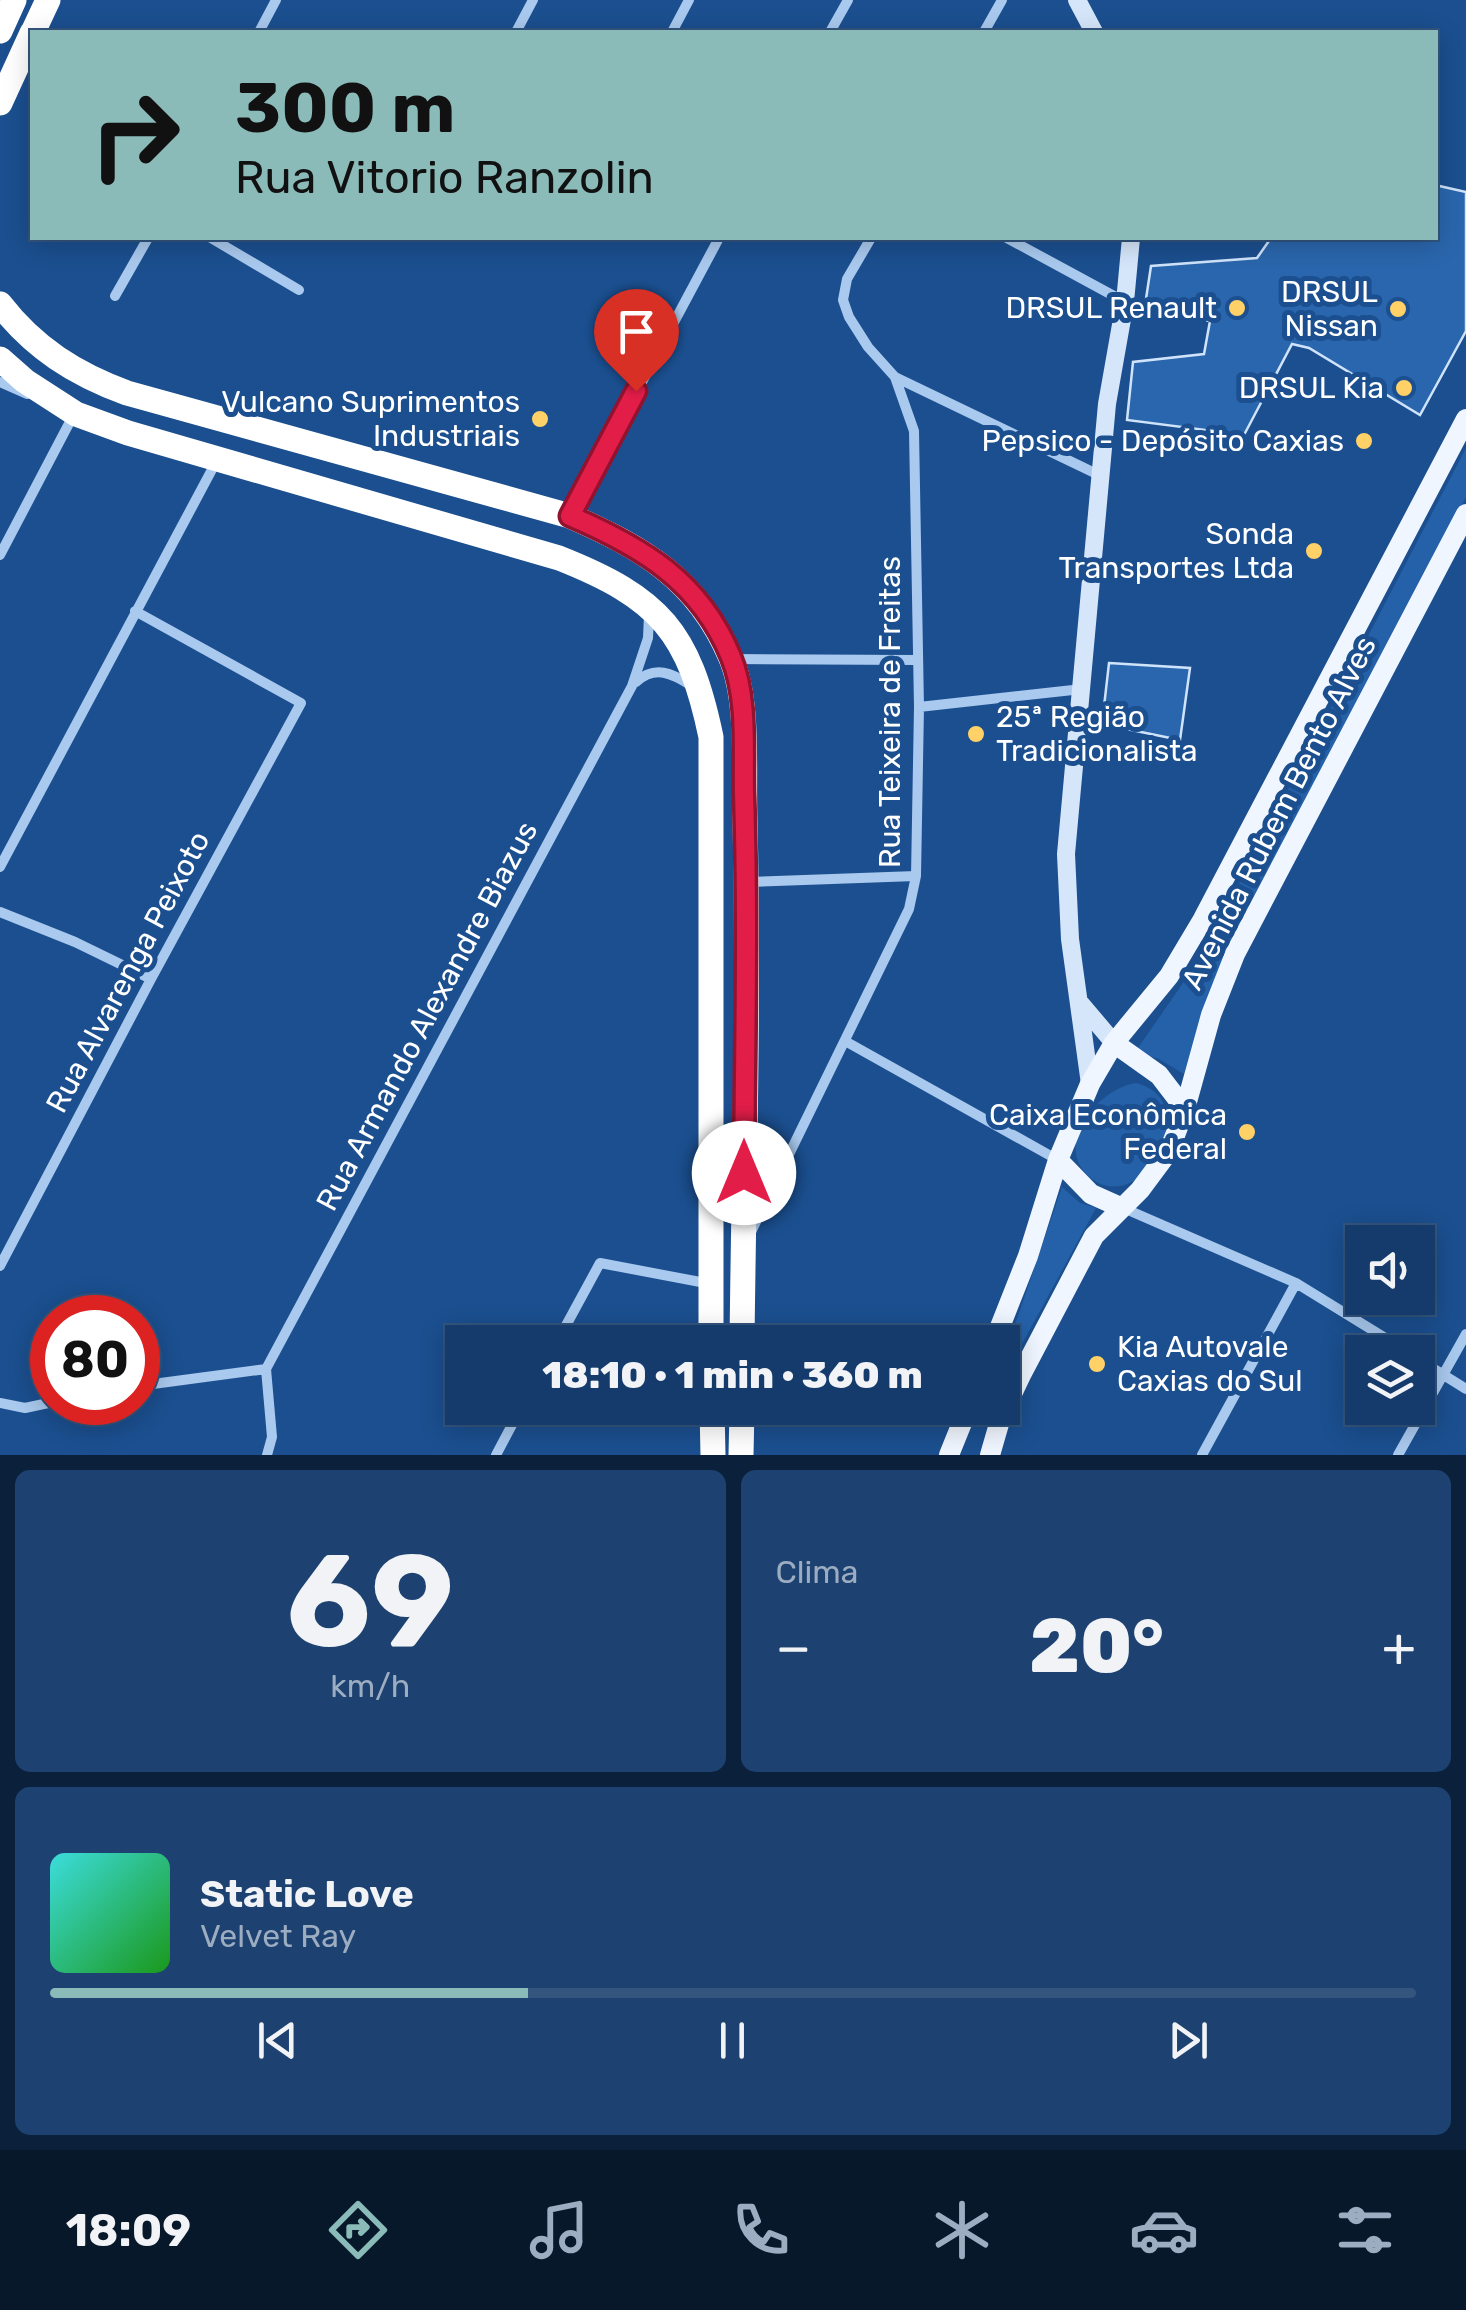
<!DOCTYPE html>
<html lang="pt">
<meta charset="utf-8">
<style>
body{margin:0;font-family:Rubik,sans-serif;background:#1d4271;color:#f1f3f6;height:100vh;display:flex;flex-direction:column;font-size:38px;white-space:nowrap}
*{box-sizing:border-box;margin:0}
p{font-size:32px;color:#9dadc1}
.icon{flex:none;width:55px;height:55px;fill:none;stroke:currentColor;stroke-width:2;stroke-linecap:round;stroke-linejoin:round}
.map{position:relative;height:1455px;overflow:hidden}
.drawer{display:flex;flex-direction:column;gap:15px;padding:15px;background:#0b203b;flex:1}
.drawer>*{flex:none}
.guide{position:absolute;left:30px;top:30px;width:1408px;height:210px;border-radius:0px;box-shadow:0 5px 25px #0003,0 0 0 2px #33557e;background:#8bbbb9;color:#111;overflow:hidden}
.tools{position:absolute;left:1345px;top:1225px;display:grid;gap:20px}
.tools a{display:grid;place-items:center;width:90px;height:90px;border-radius:0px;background:#143b6b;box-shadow:0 5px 25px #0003,0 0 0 2px #33557e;font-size:50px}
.speed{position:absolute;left:30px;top:1295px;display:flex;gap:20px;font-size:50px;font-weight:700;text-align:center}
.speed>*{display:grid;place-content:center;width:130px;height:130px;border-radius:50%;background:#143b6b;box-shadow:0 5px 25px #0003,0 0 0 2px #33557e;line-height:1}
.speed .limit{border:15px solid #d22;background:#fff;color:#111}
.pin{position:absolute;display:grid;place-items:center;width:85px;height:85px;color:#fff;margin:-102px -42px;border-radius:50% 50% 50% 0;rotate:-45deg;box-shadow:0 0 10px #0007}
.pin .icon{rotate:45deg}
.me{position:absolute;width:110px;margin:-55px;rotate:0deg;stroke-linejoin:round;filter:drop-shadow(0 0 8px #0008)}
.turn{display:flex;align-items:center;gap:35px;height:210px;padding:0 40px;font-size:45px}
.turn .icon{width:130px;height:130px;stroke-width:2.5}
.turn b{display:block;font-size:70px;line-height:85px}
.big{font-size:75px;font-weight:800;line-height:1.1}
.drawer .tile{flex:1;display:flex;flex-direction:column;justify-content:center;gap:15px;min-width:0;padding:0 35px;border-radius:15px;background:#1d4271}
.drawer .dial{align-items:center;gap:0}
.dial b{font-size:130px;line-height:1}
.song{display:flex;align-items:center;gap:30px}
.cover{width:120px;height:120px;border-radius:15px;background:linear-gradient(135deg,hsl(180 70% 55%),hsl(120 70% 35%))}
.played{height:10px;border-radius:5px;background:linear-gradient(90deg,#8bbbb9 35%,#33557e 35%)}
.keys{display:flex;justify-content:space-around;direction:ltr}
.heat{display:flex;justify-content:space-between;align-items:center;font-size:55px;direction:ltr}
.drawer .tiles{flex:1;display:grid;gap:15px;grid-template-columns:1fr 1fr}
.tile:last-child{grid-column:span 2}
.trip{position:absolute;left:445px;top:1325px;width:575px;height:100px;border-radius:0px;background:#143b6b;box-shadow:0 5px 25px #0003,0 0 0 2px #33557e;font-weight:800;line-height:100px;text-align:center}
.tabs{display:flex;height:160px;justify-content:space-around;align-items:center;background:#08182b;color:#9dadc1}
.tabs .icon{width:70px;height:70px}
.tabs .active{color:#8bbbb9}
.tabs b{font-size:45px;color:#f1f3f6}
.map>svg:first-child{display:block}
</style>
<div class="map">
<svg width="1466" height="1455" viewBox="0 0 1466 1455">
<rect width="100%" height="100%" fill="#1b4f8f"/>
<path fill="#2461a8" d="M 1466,448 L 1466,497 L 1226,959 L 1200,1019 L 1184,1074 L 1159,1059 L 1135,1052 L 1183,983 L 1220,920 Z
M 1136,1083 C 1207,1101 1143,1217 1092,1179 C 1050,1147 1097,1089 1136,1083 Z
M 1062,1187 L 1080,1203 L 1096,1208 L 1003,1379 L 1003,1360 Z"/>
<path fill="#2a66ad" stroke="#cfe3fa" stroke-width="2.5" d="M 1435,185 L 1466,192 L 1466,331 L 1420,415 L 1309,348 L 1292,344 L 1244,435 L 1127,420 L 1133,362 L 1204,354 L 1210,321 L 1144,312 L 1151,266 L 1257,258 L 1271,238 L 1435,238 Z
M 1109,663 L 1190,668 L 1180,740 L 1102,724 Z"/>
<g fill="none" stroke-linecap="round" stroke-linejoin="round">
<path stroke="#a9c9ee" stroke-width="10" d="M 259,32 L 276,0
M 516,32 L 533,0
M 672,32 L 689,0
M 830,32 L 848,0
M 984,32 L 1002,0
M 211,238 L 299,290
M 1007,238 L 1125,302
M 115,296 L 148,238
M 895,377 L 1101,476
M 0,382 L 27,394
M 571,515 L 719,238
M 0,555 L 74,414
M 733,659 L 918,660
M 636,682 C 655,665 672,673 692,686
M 919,707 L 1082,689
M 0,867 L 216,462
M 747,882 L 916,876
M 0,912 L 75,942 L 151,979
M 845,1041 L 1058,1160
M 1121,1207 L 1296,1283 L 1408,1352
M 751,1232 L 909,909 L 916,876 L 919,707 L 914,431 L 895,377 L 868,347 L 849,317 L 843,300 L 847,279 L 871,238
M 0,1266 L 151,979 L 301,703 L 135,611
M 557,1342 L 600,1263 L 711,1284
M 1418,1359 L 1466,1389
M 266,1369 L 632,686 L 648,638 L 649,615
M 266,1369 L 272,1437 L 267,1455
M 138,1386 L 266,1369
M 0,1403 L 25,1408 L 53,1402
M 496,1455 L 521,1408
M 1202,1455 L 1296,1283
M 1398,1455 L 1466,1334"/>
<path stroke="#d6e6fa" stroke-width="18" d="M 1077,0 L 1094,32
M 1081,1004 L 1114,1043
M 1090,1084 L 1070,939 L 1066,854 L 1107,404 L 1125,302 L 1131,238"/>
<path stroke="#f0f6ff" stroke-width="20" d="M 1114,1043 L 1159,1075 L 1185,1109
M 1058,1160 L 1091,1194 L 1120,1207
M 994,1342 L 1028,1256 L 1058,1160 L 1090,1084 L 1114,1043 L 1169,976 L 1203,919 L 1466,419
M 949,1455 L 968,1408
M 990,1455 L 1001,1417 L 1022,1373 L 1094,1236 L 1140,1190 L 1169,1151 L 1185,1109 L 1211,1015 L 1235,954 L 1466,514"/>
<path stroke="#fff" stroke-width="25" d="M 0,31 L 14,0
M 33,32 L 48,0
M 0,103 L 32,33
M 0,304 C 34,348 75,374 127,393 L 570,516 C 643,548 697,579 730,656 C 750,700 743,772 745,821 C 749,994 744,1169 742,1342
M 0,359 L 25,381 L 76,414 L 128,433 L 559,558 C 660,598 689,632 711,737 L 711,1342
M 712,1408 L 713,1455
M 741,1455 L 742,1408"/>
</g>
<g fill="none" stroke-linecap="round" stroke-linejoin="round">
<g stroke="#92132f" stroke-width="25">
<path id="route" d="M 636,391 L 570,516 C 642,547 700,581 731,657 C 748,698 743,750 744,793 C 748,920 745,1046 744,1173"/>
</g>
<use href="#route" stroke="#e11d48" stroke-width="18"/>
</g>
<g fill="#ffd166" stroke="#1b4f8f" stroke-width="4">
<circle cx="1237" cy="308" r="10"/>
<circle cx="1398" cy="309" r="10"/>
<circle cx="1404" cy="388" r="10"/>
<circle cx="540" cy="419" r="10"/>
<circle cx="1364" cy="441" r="10"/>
<circle cx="1314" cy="551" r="10"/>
<circle cx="976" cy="734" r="10"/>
<circle cx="1247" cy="1132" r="10"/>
<circle cx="1097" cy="1364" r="10"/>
</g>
<g text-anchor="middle" stroke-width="10" stroke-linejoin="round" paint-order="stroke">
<g font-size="30" fill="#fff" stroke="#1b4f8f" text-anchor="end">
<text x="1378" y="302">DRSUL<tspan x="1378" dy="34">Nissan</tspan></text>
<text x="1217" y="318">DRSUL Renault</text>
<text x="1384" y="398">DRSUL Kia</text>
<text x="520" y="412">Vulcano Suprimentos<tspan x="520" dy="34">Industriais</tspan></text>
<text x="1344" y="451">Pepsico - Depósito Caxias</text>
<text x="1294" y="544">Sonda<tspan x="1294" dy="34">Transportes Ltda</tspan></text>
<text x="996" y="727" text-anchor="start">25ª Região<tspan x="996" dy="34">Tradicionalista</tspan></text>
<text x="1227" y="1125">Caixa Econômica<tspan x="1227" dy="34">Federal</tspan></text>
<text x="1117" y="1357" text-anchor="start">Kia Autovale<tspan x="1117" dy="34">Caxias do Sul</tspan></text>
</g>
<g font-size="30" fill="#fff" stroke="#1b4f8f">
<text transform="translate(890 712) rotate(-90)" y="10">Rua Teixeira de Freitas</text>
<text transform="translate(1279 813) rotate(-63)" y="10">Avenida Rubem Bento Alves</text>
<text transform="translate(128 972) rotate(-62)" y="10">Rua Alvarenga Peixoto</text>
<text transform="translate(427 1016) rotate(-62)" y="10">Rua Armando Alexandre Biazus</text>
</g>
</g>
</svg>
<div class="tools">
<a><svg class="icon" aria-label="sound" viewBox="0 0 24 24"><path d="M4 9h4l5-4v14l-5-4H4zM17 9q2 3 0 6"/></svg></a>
<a><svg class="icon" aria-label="layers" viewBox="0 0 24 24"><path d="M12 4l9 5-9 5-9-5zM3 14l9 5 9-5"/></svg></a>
</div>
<div class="speed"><div class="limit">80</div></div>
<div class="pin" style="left:636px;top:391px;background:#d93025"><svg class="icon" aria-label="arrive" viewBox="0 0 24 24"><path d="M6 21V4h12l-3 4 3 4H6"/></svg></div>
<svg class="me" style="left:744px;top:1173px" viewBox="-20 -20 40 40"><circle r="19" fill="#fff"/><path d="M0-13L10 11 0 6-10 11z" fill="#e11d48"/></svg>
<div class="trip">18:10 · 1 min · 360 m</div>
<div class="guide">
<div class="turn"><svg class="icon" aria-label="right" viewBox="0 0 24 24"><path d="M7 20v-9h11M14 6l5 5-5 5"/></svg><div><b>300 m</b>Rua Vitorio Ranzolin</div></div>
</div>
</div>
<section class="drawer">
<div class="tiles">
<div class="tile dial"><b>69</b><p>km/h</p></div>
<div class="tile"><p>Clima</p>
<div class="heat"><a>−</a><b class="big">20°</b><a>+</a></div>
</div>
<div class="tile">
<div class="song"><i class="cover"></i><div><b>Static Love</b><p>Velvet Ray</p></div></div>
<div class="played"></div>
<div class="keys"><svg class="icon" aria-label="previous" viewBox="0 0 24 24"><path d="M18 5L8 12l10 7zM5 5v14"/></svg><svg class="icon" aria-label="pause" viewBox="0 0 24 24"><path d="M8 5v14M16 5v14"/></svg><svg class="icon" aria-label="next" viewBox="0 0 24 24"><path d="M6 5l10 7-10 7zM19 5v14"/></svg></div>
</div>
</div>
</section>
<nav class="tabs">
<b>18:09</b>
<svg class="icon active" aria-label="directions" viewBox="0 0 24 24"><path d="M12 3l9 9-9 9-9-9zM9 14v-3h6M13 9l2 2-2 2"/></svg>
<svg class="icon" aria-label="music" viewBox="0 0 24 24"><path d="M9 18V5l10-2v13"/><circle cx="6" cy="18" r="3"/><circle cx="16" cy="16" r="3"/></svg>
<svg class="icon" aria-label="phone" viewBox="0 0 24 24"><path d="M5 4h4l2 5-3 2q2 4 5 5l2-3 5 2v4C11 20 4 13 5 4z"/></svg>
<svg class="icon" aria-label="climate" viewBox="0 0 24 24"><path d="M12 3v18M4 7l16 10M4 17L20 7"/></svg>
<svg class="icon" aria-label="car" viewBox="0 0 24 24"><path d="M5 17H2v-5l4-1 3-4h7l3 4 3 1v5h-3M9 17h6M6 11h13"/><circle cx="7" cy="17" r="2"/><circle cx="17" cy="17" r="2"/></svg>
<svg class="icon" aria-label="filters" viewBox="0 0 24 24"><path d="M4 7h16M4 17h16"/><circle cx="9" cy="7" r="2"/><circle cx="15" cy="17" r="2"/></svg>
</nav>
